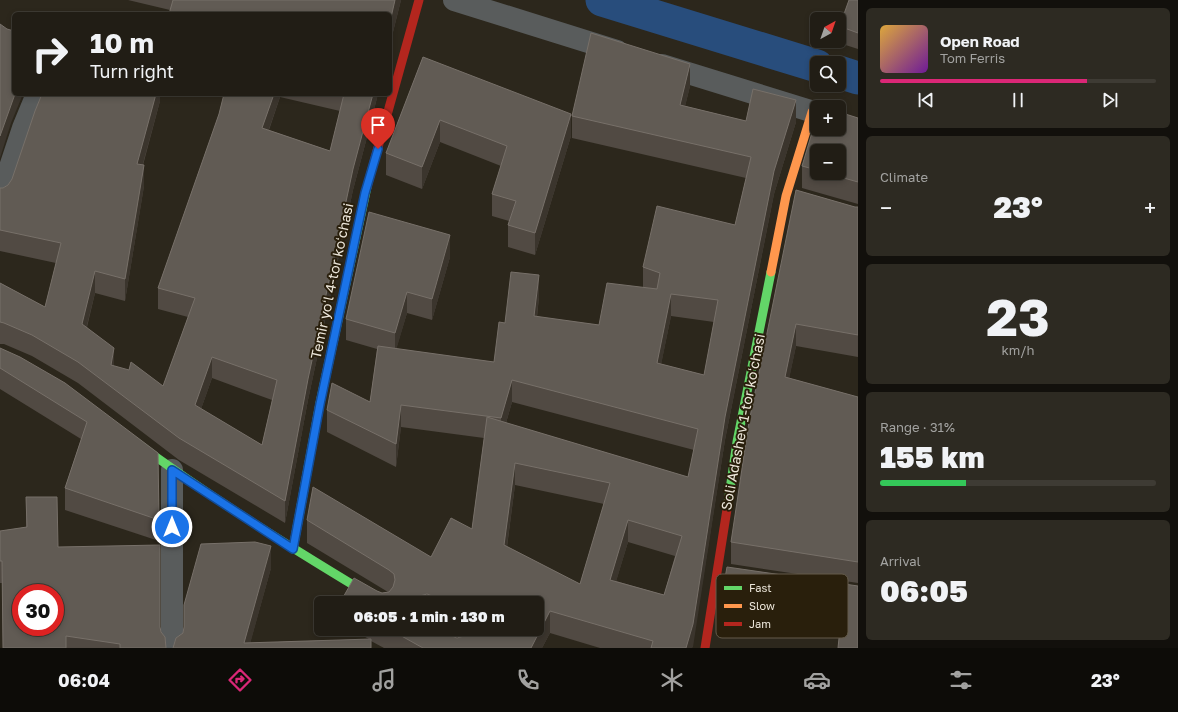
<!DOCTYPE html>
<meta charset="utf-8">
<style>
body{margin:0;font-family:"Golos Text",sans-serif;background:#2d2a22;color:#f1f3f6;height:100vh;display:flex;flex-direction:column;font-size:15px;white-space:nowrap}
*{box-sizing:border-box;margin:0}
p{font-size:13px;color:#a2a2a0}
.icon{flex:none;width:22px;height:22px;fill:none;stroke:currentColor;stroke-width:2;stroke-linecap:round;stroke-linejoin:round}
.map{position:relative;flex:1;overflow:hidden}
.details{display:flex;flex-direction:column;gap:8px;padding:8px;background:#12100c;width:320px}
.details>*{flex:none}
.hud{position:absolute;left:12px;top:12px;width:380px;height:84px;border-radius:6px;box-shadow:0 2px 6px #0003,0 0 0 1px #3e3b34;background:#211d15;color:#f1f3f6;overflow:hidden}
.needle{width:26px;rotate:40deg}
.fabs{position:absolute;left:810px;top:12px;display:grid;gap:8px}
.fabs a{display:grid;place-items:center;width:36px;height:36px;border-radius:6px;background:#211d15;box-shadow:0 2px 6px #0003,0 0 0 1px #3e3b34;font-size:20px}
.speed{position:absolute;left:12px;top:584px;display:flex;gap:8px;font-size:20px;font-weight:700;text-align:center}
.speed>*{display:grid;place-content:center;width:52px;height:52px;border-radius:50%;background:#211d15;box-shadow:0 2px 6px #0003,0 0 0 1px #3e3b34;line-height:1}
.speed .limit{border:6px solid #d22;background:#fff;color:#111}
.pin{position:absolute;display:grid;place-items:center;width:34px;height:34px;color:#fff;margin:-41px -17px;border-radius:50% 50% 50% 0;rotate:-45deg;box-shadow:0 0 4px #0007}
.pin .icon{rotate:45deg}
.me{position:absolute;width:44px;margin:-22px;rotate:0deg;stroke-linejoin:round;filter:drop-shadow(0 0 3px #0008)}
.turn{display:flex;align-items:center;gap:14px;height:84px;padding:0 12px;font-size:18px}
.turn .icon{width:52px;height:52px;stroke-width:2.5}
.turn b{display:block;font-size:28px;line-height:34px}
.big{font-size:30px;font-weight:800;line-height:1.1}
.details .card{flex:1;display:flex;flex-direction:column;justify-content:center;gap:6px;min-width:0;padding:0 14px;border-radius:6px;background:#2d2a22}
.details .dial{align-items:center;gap:0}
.dial b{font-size:52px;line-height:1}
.song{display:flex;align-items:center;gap:12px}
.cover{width:48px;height:48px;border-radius:6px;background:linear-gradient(135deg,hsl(40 70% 55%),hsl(280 70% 35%))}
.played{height:4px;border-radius:2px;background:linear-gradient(90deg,#db2777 75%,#3e3b34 75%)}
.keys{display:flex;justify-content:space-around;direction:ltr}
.heat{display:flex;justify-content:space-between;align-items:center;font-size:22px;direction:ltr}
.charge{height:6px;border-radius:3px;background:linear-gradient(90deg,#34c759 31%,#3e3b34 0)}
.trip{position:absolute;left:314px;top:596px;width:230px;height:40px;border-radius:6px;background:#211d15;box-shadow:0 2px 6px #0003,0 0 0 1px #3e3b34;font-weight:800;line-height:40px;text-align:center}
.menu{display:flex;height:64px;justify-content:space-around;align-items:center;background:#0d0c08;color:#a2a2a0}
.menu .icon{width:28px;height:28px}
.menu .active{color:#db2777}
.menu b{font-size:18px;color:#f1f3f6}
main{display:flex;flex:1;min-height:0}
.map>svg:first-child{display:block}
</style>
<main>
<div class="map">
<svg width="858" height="648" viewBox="0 0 858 648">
<rect width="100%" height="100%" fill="#2c271c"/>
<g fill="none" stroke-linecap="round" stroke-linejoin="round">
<path stroke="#284d7c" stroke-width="33" d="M 602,0 L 817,66
M 839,72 L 858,78"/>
<path stroke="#595c5c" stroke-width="22" d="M 454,0 L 617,51
M 662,65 L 817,113
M 0,197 L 23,128 L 37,94
M 172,470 L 172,648"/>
<path stroke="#63d668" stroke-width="9" d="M 134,441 C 214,500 298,552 383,603
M 728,503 L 737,442 L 771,272
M 293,549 L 320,403 L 367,187"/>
<path stroke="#ff974d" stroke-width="9" d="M 771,272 L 786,196 L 812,112"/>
<path stroke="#b3261e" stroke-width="9" d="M 367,187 L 419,0
M 705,648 L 728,503"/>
</g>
<path fill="#514a43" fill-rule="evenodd" d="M 128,0 L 401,0 L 390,44 L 390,14 L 170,10 Z
M 858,0 L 858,49 L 833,41 L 839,41 L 839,19 Z
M 423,57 L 571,136 L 535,255 L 508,247 L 508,225 L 509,221 L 492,216 L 492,194 L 501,166 L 440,142 L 422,189 L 386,175 L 386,153 Z
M 690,86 L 685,106 L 746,121 L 796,122 L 774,194 L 725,440 L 692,648 L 600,648 L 550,633 L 542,648 L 384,648 L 371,641 L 173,648 L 271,568 L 250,643 L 369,639 L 350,629 L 439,629 L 452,636 L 457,638 L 463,637 L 450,629 L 537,629 L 537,603 L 341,603 L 341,601 L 377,591 L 382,593 L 388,592 L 307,543 L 307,520 L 431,557 L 472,529 L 484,438 L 401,427 L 396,467 L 327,432 L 327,410 L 370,402 L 377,349 L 346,340 L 346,319 L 450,257 L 432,320 L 407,313 L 396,349 L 494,362 L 505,323 L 539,297 L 537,317 L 599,325 L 643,288 L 643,267 L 735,225 L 746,178 L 572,138 L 572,116 ZM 671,316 L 714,322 L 704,375 L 661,364 ZM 512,402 L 694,450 L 688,477 L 506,423 ZM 515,485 L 604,504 L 580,584 L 507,547 ZM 628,542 L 675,556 L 664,595 L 616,581 Z
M 160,94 L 160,101 L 143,165 L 144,186 L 125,301 L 95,293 L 87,327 L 114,366 L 163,386 L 188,317 L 158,309 L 158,288 L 219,114 L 224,94 L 378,94 L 366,141 L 353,190 L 308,400 L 285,523 L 179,460 L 78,383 L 32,356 L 4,344 L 0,344 L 0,283 L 45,307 L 56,263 L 0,251 L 0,188 L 3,188 L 8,185 ZM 280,97 L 340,111 L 330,151 L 269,130 ZM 212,378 L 272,400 L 262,445 L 201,409 Z
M 839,112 L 858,118 L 858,204 L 802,188 L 802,166 L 817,116 L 817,129 L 839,129 ZM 817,151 L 839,151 L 839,173 L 817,173 Z
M 796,190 L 855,207 L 858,207 L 858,357 L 796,346 L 789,378 L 858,397 L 858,583 L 731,564 L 731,542 Z
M 0,348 L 65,383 L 159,520 L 159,541 L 65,510 L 65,488 L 81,439 L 0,389 Z
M 26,497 L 58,547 L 160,627 L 166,648 L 3,648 L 2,583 L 0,583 L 0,531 L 26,527 Z
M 725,578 L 856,587 L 840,631 L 797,627 L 797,614 L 776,612 L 776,605 L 725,600 Z"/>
<path fill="#3b352d" d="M 395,0 L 401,0 L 390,44 L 390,22 Z
M 690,64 L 690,86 L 680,127 L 680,105 Z
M 15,94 L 23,94 L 11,123 L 0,158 L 0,136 Z
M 156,94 L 160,94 L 160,101 L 137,185 L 137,164 Z
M 274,94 L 280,94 L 280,97 L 262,149 L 262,128 Z
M 373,94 L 378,94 L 366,141 L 353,190 L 308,400 L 285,523 L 285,501 L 308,379 L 353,169 Z
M 796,100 L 796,122 L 774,194 L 725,440 L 693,647 L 692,648 L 686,648 L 725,417 L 774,171 Z
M 571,114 L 571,136 L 535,255 L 535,233 Z
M 440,120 L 440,142 L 422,189 L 422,167 Z
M 144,165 L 144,186 L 125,301 L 125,279 Z
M 450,235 L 450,257 L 432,320 L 432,299 Z
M 95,271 L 95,293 L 82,345 L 82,324 Z
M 539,275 L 539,297 L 534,339 L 534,316 Z
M 407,292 L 407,313 L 395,354 L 395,333 Z
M 671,294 L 671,316 L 657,385 L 657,363 Z
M 796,324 L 796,346 L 785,399 L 785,377 Z
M 114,348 L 114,369 L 111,365 Z
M 212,357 L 212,378 L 195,426 L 195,405 Z
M 512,380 L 512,402 L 501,440 L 501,418 Z
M 401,405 L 401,427 L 396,467 L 396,444 Z
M 515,463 L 515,485 L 504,568 L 504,545 Z
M 628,520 L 628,542 L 610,602 L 610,580 Z
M 271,546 L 271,568 L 249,648 L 244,643 Z
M 427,594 L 427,603 L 415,603 L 415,600 L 420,596 Z
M 550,611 L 550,633 L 542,648 L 531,648 Z"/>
<path fill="#615b54" stroke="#777069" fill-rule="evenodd" d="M 173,0 L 395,0 L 390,22 L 390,14 L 169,14 Z
M 849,0 L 858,0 L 858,33 L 839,26 L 839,19 L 834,19 L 836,13 L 844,14 Z
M 0,24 L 7,29 L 14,31 L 14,94 L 15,94 L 0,136 Z
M 591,33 L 690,64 L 680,105 L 746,121 L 753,89 L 796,100 L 774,171 L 725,417 L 693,624 L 686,648 L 651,648 L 653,641 L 550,611 L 531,648 L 423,648 L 389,629 L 439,629 L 452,636 L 457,638 L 464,636 L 469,632 L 470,629 L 537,629 L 537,603 L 444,603 L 432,596 L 427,594 L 420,596 L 415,600 L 415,603 L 344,603 L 341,601 L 354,578 L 377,591 L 382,593 L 389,592 L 393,587 L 395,580 L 394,574 L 389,570 L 307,520 L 313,487 L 431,557 L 451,518 L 472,529 L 487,417 L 688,477 L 698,429 L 512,380 L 501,418 L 401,405 L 396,444 L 327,410 L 332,383 L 370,402 L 378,346 L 494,362 L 499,322 L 505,323 L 511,272 L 539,275 L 534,316 L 599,325 L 607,283 L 657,289 L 660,273 L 643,267 L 657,206 L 735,225 L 751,157 L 572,116 ZM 671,294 L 718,300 L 704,375 L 657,363 ZM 515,463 L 610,483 L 580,584 L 504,545 ZM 628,520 L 682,536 L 664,595 L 610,580 Z
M 423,57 L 571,114 L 535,233 L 508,225 L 516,201 L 492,194 L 507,146 L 440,120 L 422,167 L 386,153 Z
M 42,94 L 156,94 L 137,164 L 144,165 L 125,279 L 95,271 L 82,324 L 114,348 L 111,365 L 129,370 L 131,362 L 163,386 L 195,298 L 158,288 L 219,114 L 224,94 L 274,94 L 262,128 L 330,151 L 344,94 L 373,94 L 366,120 L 353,169 L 308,379 L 285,501 L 179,438 L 78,362 L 32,335 L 4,323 L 0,322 L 0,283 L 45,307 L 61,243 L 0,230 L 0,188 L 3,188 L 8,185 L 12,179 L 35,111 ZM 212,357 L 277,380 L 262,445 L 195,405 Z
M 839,112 L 858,118 L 858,182 L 826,173 L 839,173 L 839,151 L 817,151 L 817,170 L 802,166 L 817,116 L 817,129 L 839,129 Z
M 796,190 L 855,207 L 858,207 L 858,335 L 796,324 L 785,377 L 858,397 L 858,562 L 731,542 L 749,422 Z
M 369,212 L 450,235 L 432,299 L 407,292 L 395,333 L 346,319 Z
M 0,348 L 20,357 L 65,383 L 158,453 L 159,520 L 65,488 L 87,422 L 0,368 Z
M 26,497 L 57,497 L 58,547 L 160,545 L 160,627 L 161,632 L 165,637 L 166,648 L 120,648 L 120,644 L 66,636 L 66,648 L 3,648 L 2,561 L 0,561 L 0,531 L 27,527 ZM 21,593 L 55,593 L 55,627 L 21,627 Z
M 255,542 L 271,546 L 244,643 L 371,639 L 371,648 L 173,648 L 176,638 L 183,633 L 184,627 L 184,605 L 201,544 Z
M 727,567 L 858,586 L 858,648 L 838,648 L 842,609 L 797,605 L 798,592 L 776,590 L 777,584 L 725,578 Z"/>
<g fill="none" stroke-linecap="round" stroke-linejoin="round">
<g stroke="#114b97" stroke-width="10">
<path id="route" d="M 172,527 L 172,470 L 293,549 L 320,404 L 365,193 L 378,149"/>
</g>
<use href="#route" stroke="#1a73e8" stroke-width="7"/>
</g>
<g text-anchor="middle" stroke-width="4" stroke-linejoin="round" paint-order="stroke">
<g font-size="14" fill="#ece6da" stroke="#291f0c">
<text transform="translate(332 281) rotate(-78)" y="5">Temir yoʻl 4-tor koʻchasi</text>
<text transform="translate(743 422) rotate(-79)" y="5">Soli Adashev 1-tor koʻchasi</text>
</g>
</g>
<rect x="716" y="574" width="132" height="64" rx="6" fill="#291f0c" stroke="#645b4a" stroke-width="1"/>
<rect x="724" y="586" width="18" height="4" fill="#63d668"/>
<rect x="724" y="604" width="18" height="4" fill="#ff974d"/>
<rect x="724" y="622" width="18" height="4" fill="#b3261e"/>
<g font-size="11" fill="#ece6da">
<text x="749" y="592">Fast</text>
<text x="749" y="610">Slow</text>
<text x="749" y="628">Jam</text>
</g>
</svg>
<div class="fabs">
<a><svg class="needle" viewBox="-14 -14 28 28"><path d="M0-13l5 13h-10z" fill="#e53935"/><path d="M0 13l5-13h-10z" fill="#a2a2a0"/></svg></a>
<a><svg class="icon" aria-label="search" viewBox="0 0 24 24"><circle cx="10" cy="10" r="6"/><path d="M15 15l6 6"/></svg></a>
<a>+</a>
<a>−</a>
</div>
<div class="speed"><div class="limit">30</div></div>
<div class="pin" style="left:378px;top:149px;background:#d93025"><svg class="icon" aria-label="arrive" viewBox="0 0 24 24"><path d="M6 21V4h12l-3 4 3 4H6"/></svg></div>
<svg class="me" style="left:172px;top:527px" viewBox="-20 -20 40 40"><circle r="17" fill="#1a73e8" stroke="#fff" stroke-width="3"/><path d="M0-11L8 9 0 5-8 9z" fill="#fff"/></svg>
<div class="trip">06:05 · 1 min · 130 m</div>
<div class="hud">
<div class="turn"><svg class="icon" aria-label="right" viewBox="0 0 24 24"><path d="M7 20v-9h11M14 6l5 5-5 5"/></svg><div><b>10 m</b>Turn right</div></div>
</div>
</div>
<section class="details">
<div class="card">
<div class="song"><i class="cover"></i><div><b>Open Road</b><p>Tom Ferris</p></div></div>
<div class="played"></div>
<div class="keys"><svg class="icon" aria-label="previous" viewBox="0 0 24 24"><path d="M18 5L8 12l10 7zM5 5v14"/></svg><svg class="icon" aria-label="pause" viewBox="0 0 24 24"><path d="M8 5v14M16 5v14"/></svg><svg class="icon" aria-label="next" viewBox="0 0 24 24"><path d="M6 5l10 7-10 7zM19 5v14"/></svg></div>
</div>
<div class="card"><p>Climate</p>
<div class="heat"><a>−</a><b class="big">23°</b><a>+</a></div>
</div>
<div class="card dial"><b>23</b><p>km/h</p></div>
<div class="card"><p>Range · 31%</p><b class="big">155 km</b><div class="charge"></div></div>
<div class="card"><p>Arrival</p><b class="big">06:05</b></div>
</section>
</main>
<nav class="menu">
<b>06:04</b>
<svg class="icon active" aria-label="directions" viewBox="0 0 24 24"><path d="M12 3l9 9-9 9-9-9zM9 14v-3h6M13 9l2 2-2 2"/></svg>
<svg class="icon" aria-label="music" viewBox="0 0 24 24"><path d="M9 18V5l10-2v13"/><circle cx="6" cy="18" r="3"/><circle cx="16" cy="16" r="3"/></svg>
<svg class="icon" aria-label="phone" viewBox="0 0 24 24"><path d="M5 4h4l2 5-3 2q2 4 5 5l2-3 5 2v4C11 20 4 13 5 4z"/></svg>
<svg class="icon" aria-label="climate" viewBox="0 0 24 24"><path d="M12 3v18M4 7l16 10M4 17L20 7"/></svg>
<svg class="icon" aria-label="car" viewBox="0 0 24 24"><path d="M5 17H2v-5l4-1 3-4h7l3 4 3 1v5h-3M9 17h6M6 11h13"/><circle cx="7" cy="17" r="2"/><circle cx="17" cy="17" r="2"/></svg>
<svg class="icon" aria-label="filters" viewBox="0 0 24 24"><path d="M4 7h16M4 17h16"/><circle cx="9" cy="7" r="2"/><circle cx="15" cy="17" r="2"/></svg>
<b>23°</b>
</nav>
